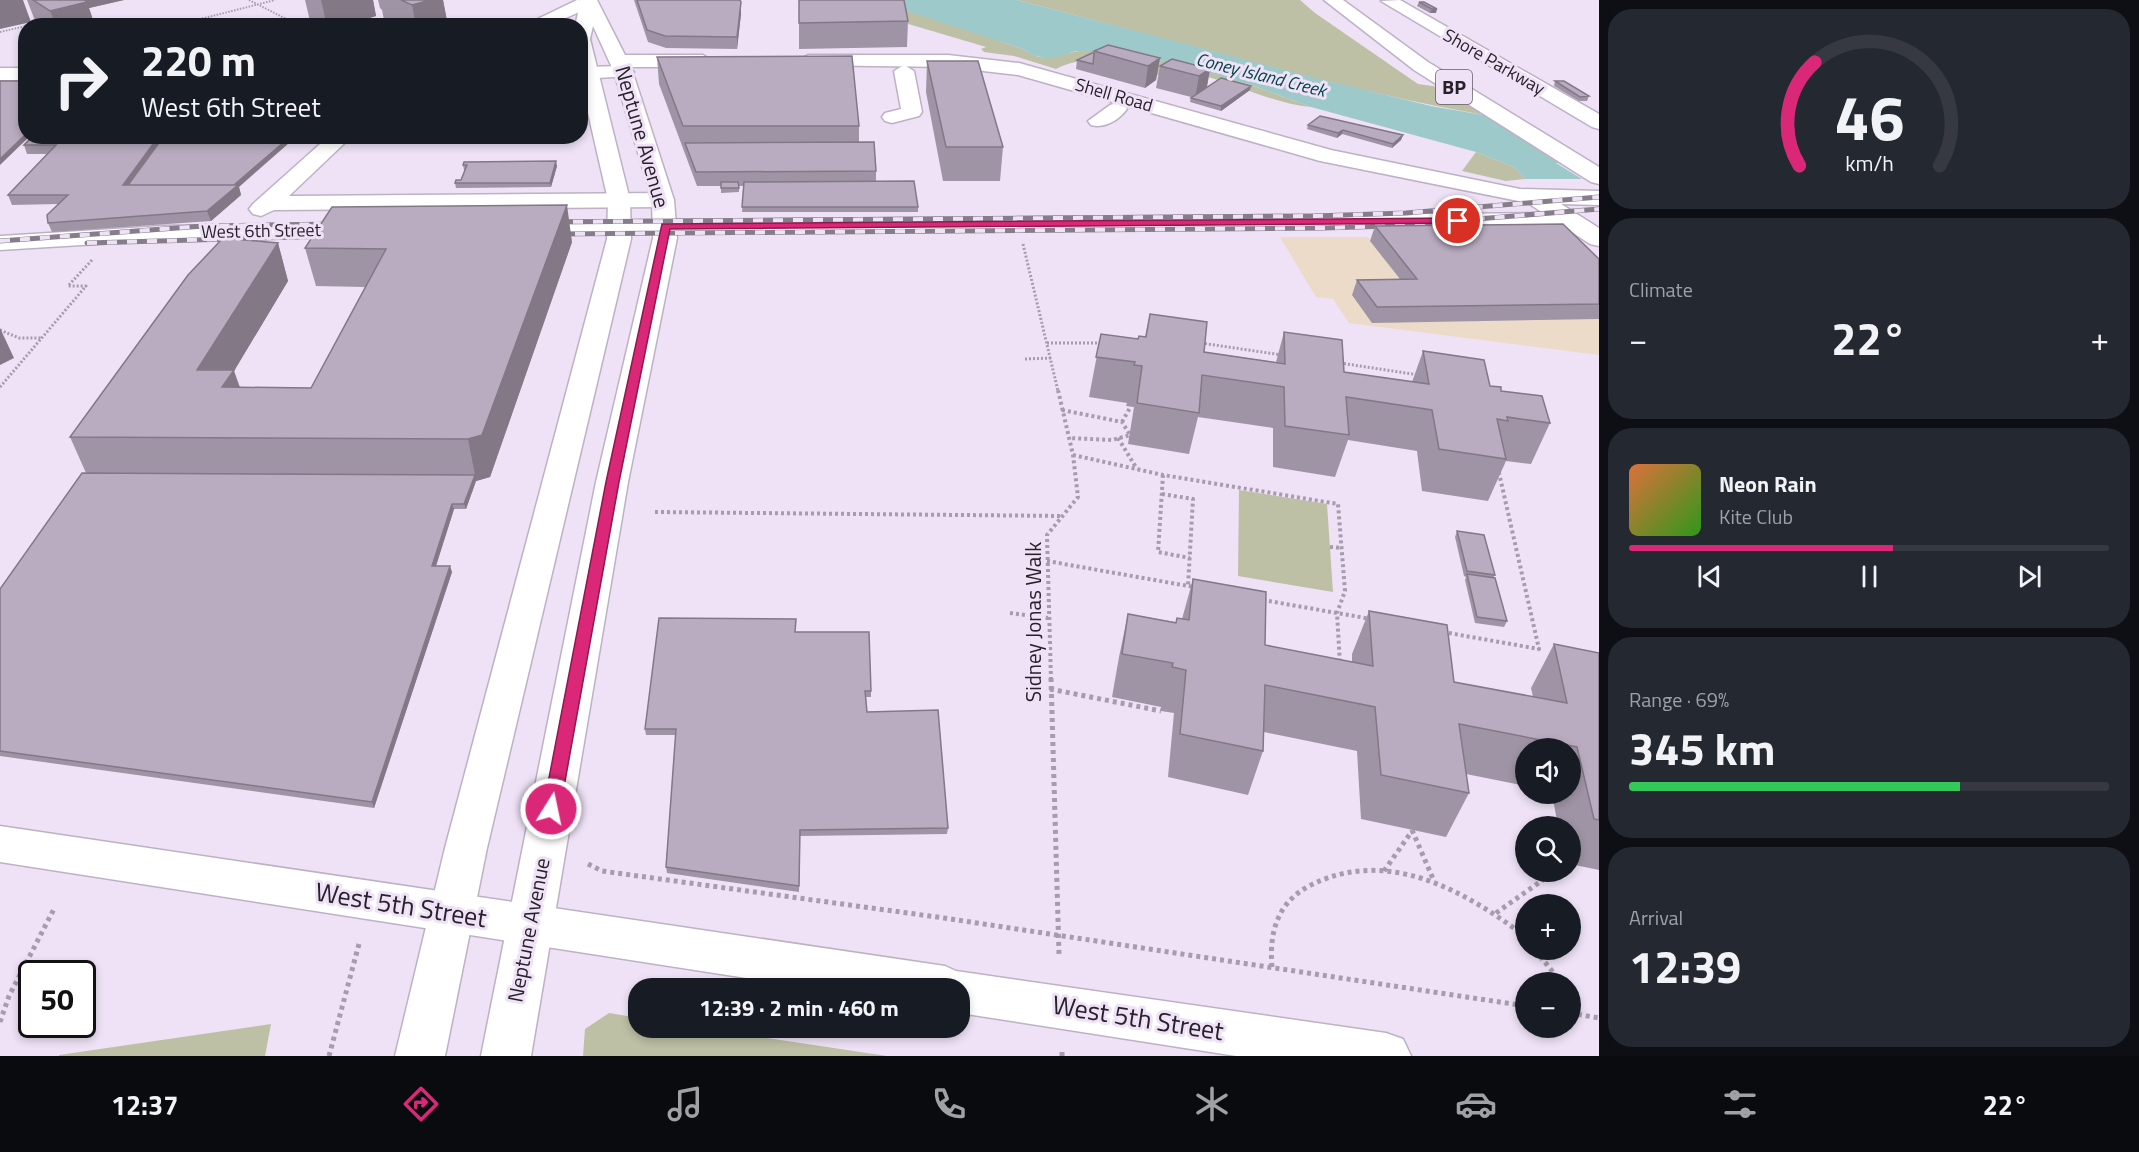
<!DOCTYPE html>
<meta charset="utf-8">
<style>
body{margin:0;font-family:"Titillium Web",sans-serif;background:#242831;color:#f1f3f6;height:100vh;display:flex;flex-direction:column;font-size:22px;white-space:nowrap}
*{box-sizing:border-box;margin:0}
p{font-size:20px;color:#9ea1a6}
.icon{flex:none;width:33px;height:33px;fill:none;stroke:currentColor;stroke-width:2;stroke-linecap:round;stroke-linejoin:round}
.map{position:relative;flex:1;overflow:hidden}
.drawer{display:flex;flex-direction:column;gap:9px;padding:9px;background:#0d0f14;width:540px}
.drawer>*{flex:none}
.top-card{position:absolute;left:18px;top:18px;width:570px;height:126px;border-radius:24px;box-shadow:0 3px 9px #0003;background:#171b24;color:#f1f3f6;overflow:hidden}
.tools{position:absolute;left:1515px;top:738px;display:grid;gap:12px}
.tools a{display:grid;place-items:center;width:66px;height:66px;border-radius:50%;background:#171b24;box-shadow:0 3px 9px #0003;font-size:30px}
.speed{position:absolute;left:18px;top:960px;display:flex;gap:12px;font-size:30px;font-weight:700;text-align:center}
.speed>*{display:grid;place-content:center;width:78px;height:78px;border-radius:50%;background:#171b24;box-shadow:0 3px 9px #0003;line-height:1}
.speed .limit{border:3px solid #111;border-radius:9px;background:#fff;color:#111}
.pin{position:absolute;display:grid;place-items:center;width:51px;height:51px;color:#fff;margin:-26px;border:3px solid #fff;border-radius:50%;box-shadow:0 2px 6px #0007}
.me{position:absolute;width:66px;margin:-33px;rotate:10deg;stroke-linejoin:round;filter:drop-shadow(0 0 4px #0008)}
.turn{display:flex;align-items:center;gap:21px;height:126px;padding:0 24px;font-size:27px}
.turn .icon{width:78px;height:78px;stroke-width:2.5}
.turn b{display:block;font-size:42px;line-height:51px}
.big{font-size:45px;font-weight:700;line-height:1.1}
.drawer .card{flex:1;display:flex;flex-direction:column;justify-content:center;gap:9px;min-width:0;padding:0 21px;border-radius:24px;background:#242831}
.drawer .dial{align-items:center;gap:0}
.dial svg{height:156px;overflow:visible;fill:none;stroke:#363941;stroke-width:7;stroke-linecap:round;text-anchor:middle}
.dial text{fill:#f1f3f6;stroke:none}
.song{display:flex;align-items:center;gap:18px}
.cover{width:72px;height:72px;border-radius:9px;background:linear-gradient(135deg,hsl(20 70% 55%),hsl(110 70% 35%))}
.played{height:6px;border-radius:3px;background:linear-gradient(90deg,#db2777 55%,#363941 55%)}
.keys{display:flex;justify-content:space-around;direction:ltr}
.heat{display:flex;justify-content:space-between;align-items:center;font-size:33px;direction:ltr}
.charge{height:9px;border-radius:4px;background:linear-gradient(90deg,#34c759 69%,#363941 0)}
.trip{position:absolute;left:628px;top:978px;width:342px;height:60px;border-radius:24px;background:#171b24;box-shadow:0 3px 9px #0003;font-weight:700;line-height:60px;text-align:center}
.tabs{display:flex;height:96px;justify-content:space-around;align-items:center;background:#090b0e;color:#9ea1a6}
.tabs .icon{width:42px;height:42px}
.tabs .current{color:#db2777}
.tabs b{font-size:27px;color:#f1f3f6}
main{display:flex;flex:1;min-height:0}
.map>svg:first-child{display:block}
</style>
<main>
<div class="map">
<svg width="1599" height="1056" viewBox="0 0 1599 1056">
<rect width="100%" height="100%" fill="#efe2f7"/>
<path fill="#ecdbc9" d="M 1280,237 L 1368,237 L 1371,241 L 1599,280 L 1599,355 L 1349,323 L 1333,299 L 1316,297 Z"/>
<path fill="#bdc0a5" d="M 1017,0 L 1300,0 L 1315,13 L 1418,84 L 1446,88 L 1489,116 C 1330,88 1174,40 1017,0 Z
M 902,8 L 1023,49 C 1044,64 1051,55 1074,52 C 1084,50 1096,51 1107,52 C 1177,56 1246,83 1311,107 C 1275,104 1239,85 1204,76 C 1191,73 1177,78 1163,76 C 1123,72 1098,48 1056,69 L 1014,56 L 984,52 L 981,49 L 986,47 L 905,23 Z
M 1476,152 L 1514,167 L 1525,179 L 1506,181 L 1462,171 Z
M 1239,490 L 1327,504 L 1333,592 L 1238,576 Z
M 609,1013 L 639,1018 L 639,1028 L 701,1028 L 887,1056 L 583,1056 L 585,1029 Z
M 271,1024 L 265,1056 L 59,1056 L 59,1055 Z"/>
<path fill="#9ec9cb" d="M 873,0 L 1017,0 L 1320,79 L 1431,106 L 1489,116 L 1566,163 L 1556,163 L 1582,179 L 1525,179 L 1514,167 L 1476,152 L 1311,107 L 1251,85 L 1179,64 L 1108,52 L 1076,51 L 1049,59 L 1032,55 L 1023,49 Z"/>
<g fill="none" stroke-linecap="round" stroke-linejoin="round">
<g stroke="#bdb1c5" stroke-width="3">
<path id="minor" d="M 577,0 L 597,1 L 595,5 L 548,26 L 523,26 Z
M 1400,0 L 1599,114 L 1599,129 L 1592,127 L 1381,1 Z
M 904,65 L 914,71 L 922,112 L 919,116 L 892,123 L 885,121 L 882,117 L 885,113 L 901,109 L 894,71 Z
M 624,66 L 634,72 L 631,76 L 580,79 L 580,67 Z
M 0,68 L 26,68 L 26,80 L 0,80 Z
M 1117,103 L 1124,105 L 1127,109 C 1119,120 1104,129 1091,125 L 1088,121 L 1110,105 Z
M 329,136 L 352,136 L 289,196 L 663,193 L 671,195 L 674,200 L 671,205 L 663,207 L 274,210 L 261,216 L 253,214 L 249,209 L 253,204 Z
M 1567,213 L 1575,215 L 1579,220 L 1575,225 L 526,235 L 518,233 L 514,228 L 518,223 L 526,221 Z
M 361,223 L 369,225 L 373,230 L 369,235 L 163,240 L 0,250 L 0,236 L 163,226 Z
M 0,826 L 945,966 L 956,971 L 1386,1033 L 1403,1039 L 1411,1056 L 1236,1056 L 960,1013 L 960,988 L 811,988 L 0,862 Z"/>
</g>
<g stroke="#bdb1c5" stroke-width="3">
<path id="major" d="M 581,0 L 597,0 L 625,55 L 703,55 L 712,61 L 703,67 L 631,67 L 674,200 L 677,238 L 628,482 L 531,1056 L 481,1056 L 596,482 L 653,238 L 652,200 L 614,72 L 593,26 L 590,39 L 630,200 L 631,239 L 487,848 L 445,1056 L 395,1056 L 445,848 L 607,239 L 608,200 L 580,78 L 580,26 L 575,26 Z
M 808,55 L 948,55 L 1019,63 L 1331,150 L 1520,189 L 1599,191 L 1599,205 L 1561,204 L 1599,228 L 1599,246 L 1590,244 L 1528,203 L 1320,161 L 1018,75 L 948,67 L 801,65 L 799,61 Z"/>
</g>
<g stroke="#bdb1c5" stroke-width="3">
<path id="highway" d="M 1324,0 L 1343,0 L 1428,62 L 1599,167 L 1599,184 L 1591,182 L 1414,70 Z"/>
</g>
<path stroke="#a69cad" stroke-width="2" stroke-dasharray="1.5 1.5" stroke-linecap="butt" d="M 249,0 L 300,26
M 173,26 L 275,0
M 0,32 L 26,26"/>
<path stroke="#a69cad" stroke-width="3" stroke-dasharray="2 2" stroke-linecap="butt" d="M 1023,244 L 1058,391
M 0,330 L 19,338 L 42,338
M 1047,343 L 1103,343
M 1201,343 L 1282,355
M 1025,359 L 1051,358
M 1340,363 L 1419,375
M 0,387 L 86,286 L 68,286 L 92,260"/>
<path stroke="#a69cad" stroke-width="4" stroke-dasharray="3 3" stroke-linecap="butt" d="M 1062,410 L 1122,422 L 1130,435 L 1112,440 L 1069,438
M 1122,422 L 1131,406
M 1118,438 L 1137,469
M 1073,455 L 1163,475 L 1338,504 L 1345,591 L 1337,613 L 1340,664
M 1163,475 L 1158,552 L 1190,558
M 1162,494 L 1193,499 L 1188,586
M 655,512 L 1063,516
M 1330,547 L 1341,548
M 1047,561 L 1194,587
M 1263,600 L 1371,619
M 1010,613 L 1048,618
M 1443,632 L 1539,649 L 1499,473
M 1051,680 L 1047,535 L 1078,497 L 1073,455 L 1058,390"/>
<path stroke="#a69cad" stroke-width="5" stroke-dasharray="4 4" stroke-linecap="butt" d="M 1051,678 L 1059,954
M 1050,689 L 1161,711
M 1412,830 L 1434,881
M 588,864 L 602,871 L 944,918 L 1526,1006
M 1384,871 L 1412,831
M 1496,913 L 1554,872
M 1535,950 L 1561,982
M 1272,967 C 1269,933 1277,903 1309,886 C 1386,846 1464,890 1526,937
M 1570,1003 L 1574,1013
M 1570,1013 L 1599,1018
M 0,1022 L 9,996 L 55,907
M 1062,1052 L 1062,1056
M 329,1056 L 359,944"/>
<use href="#minor" fill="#fff" fill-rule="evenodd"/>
<use href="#major" fill="#fff" fill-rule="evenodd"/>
<use href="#highway" fill="#fff" fill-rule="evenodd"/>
<g stroke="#867d8b" stroke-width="5">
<path id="rail" d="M 553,222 L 1315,216 L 1406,213 L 1599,197
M 555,234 L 1323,228 L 1391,226 L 1599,209
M 0,241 L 204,226 L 337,224
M 87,243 L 330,236"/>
</g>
<use href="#rail" stroke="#efe2f7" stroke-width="4" stroke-dasharray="10" stroke-linecap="butt"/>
</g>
<path fill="#9f94a5" d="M 27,0 L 124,0 L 89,8 L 95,26 L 37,26 Z
M 305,0 L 373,0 L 376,16 L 343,26 L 319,26 L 310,21 Z
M 378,0 L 443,0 L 448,26 L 396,26 L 384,20 L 382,10 L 380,8 Z
M 634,0 L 740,0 L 741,2 L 741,14 L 737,49 L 666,48 L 648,42 Z
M 799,0 L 908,21 L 907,47 L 799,49 Z
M 1419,2 L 1424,2 L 1436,13 L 1430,13 L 1417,6 Z
M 1094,51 L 1160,58 L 1156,80 L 1145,88 L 1076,69 L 1077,60 L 1094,53 Z
M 657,57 L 859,126 L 859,142 L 876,171 L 876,181 L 918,207 L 918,212 L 742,212 L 744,186 L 739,186 L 739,192 L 721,193 L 721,186 L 697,186 L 659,84 Z
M 927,61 L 1003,147 L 1000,181 L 943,181 L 926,92 Z
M 1160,66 L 1210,69 L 1207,87 L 1250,90 L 1221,111 L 1190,102 L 1191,97 L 1156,88 Z
M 1555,81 L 1589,96 L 1587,101 L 1579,101 L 1554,86 Z
M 1308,125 L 1403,135 L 1401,140 L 1392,148 L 1342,134 L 1337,138 L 1307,129 Z
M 33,136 L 239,187 L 241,195 L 211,221 L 52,232 L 48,223 L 58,204 L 12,205 L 8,195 L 47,154 L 27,154 L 24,145 Z
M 463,165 L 557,166 L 551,187 L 456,188 L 455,183 L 461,180 L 465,170 L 464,170 Z
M 1375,226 L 1599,259 L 1599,319 L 1372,323 L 1352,295 L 1357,280 L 1400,279 L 1370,241 Z
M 572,242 L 490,477 L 476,481 L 466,509 L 454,509 L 436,566 L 452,572 L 374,808 L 0,756 L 0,589 L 86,473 L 70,437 L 278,243 L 288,281 L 234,371 L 240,387 L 311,388 L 365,287 L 316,286 L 305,248 Z
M 1150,314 L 1204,352 L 1276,362 L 1284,332 L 1344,372 L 1412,382 L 1423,351 L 1490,386 L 1501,391 L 1550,423 L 1531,464 L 1506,461 L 1488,501 L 1422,491 L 1417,451 L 1348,440 L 1335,477 L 1273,467 L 1273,428 L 1198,417 L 1189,454 L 1128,444 L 1134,407 L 1126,406 L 1127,403 L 1089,397 L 1101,334 L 1138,339 L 1145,337 Z
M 1457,531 L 1495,575 L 1493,578 L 1507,621 L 1504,627 L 1475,623 L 1465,580 L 1466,577 L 1464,576 L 1455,537 Z
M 1193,579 L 1265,645 L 1352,662 L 1352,654 L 1369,611 L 1454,682 L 1533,697 L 1531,688 L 1554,644 L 1599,653 L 1599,870 L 1570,864 L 1570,826 L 1558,826 L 1552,794 L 1570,794 L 1570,748 L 1526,748 L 1526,786 L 1466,774 L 1469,793 L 1446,837 L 1361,819 L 1357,751 L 1264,732 L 1263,751 L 1248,795 L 1168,777 L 1174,713 L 1161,711 L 1161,707 L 1112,697 L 1119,657 L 1128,614 L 1176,622 L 1177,618 L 1182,619 Z
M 795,632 L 871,691 L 871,697 L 866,697 L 867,712 L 948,828 L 947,834 L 800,836 L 799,892 L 667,873 L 666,867 L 676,735 L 646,735 L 645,729 Z"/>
<path fill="#827886" d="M 0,0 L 23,0 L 31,22 L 0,29 Z
M 46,0 L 124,0 L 89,8 L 95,26 L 56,26 Z
M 321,0 L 373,0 L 376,16 L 343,26 L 327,26 Z
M 401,0 L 443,0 L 448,26 L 416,26 L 412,5 Z
M 741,2 L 741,14 L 737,49 L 737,37 Z
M 1432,9 L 1437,9 L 1436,13 L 1430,13 Z
M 1160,58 L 1156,80 L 1145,88 L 1148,66 Z
M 1210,69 L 1206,91 L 1195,98 L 1199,76 Z
M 1251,86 L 1250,90 L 1221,111 L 1221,106 Z
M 1343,130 L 1342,134 L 1337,138 L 1338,133 Z
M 26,134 L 26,136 L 30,136 L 0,165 L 0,159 Z
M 1403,135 L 1401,140 L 1392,148 L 1393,144 Z
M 159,136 L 169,136 L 130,189 L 123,185 Z
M 291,136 L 297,136 L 239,187 L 241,195 L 211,221 L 207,211 L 228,190 Z
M 556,161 L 557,166 L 551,187 L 550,183 Z
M 567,205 L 572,242 L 490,477 L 476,481 L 466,509 L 464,504 L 475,475 L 468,439 Z
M 278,243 L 288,281 L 234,371 L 247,411 L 197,370 Z
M 0,328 L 14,358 L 0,365 Z
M 452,504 L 454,509 L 434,572 L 432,566 Z
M 450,566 L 452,572 L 374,808 L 372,802 Z"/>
<path fill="#b9acc0" stroke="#827886" stroke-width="1.5" d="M 33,0 L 84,0 L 87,2 L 50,11 Z
M 401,0 L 430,0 L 412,5 Z
M 637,0 L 740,0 L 741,2 L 737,37 L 665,36 L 647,30 Z
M 799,0 L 904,0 L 908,21 L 799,23 Z
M 1419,2 L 1424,2 L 1437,9 L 1432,9 Z
M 1108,45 L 1160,58 L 1148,66 L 1094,51 Z
M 1092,53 L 1094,53 L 1093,64 L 1077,60 Z
M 852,56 L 859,126 L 683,126 L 657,57 Z
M 1172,59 L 1210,69 L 1199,76 L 1160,66 Z
M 927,61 L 978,61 L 1003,147 L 946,147 Z
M 1221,78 L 1251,86 L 1221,106 L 1191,98 Z
M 0,81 L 26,81 L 26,134 L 0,159 Z
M 1555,81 L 1564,81 L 1589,96 L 1580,97 Z
M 1320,116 L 1403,135 L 1393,144 L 1343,130 L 1338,133 L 1308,125 Z
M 33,136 L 159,136 L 123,185 L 238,185 L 207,211 L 48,223 L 47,215 L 68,195 L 8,195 L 56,145 L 24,145 Z
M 164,136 L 291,136 L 234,185 L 128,185 Z
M 874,142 L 876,171 L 696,172 L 685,143 Z
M 556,161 L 550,183 L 455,183 L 456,180 L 461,180 L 467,165 L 463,165 L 464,162 Z
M 914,181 L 918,207 L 742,207 L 744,182 Z
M 721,182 L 738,182 L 739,188 L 721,188 Z
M 567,205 L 482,435 L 468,439 L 70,437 L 188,275 L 223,238 L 278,243 L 197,370 L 234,370 L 222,387 L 311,388 L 386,249 L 305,248 L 332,207 Z
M 1563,224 L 1599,259 L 1599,304 L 1377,307 L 1357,280 L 1417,279 L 1375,226 Z
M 1150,314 L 1207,322 L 1204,352 L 1285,364 L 1284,332 L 1342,340 L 1344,372 L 1429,384 L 1423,351 L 1484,360 L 1490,386 L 1501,387 L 1501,391 L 1542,396 L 1550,423 L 1507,417 L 1508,421 L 1497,419 L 1506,459 L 1439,449 L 1432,410 L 1346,397 L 1349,435 L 1285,426 L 1284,387 L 1202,375 L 1199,413 L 1137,403 L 1142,366 L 1134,365 L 1135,362 L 1096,357 L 1101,334 L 1138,339 L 1139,336 L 1146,337 Z
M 82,473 L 475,475 L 464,504 L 452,504 L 432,566 L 450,566 L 372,802 L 0,751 L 0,589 Z
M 1457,531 L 1484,535 L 1495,575 L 1467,571 Z
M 1467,574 L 1495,578 L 1507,621 L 1477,617 Z
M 1193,579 L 1266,592 L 1265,645 L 1373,666 L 1369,611 L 1447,625 L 1454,682 L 1567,703 L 1554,644 L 1599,653 L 1599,820 L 1594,819 L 1577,747 L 1459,724 L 1469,793 L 1381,775 L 1375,707 L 1265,685 L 1263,751 L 1180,734 L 1186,670 L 1172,667 L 1173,663 L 1122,654 L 1128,614 L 1176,623 L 1177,618 L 1189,620 Z
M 659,618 L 796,619 L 795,632 L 869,632 L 871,691 L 865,691 L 867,712 L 938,710 L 948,828 L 800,830 L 799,886 L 666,867 L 676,729 L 645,729 Z"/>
<path fill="#db2777" stroke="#8e194d" stroke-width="1.5" d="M 1458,218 L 1461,219 L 1461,223 L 670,229 L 619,482 L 560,809 L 557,814 L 545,814 L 543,809 L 606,482 L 662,224 Z"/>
<g text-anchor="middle" stroke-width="6" stroke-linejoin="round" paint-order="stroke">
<g font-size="18" fill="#27222a" stroke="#efe2f7">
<text transform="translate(1494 62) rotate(30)" y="6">Shore Parkway</text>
<text transform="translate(1114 95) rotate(16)" y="6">Shell Road</text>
<text transform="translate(261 231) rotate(-1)" y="6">West 6th Street</text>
</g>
<g font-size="18" font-style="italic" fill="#02464a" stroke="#efe2f7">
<text transform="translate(1261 75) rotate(14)" y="6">Coney Island Creek</text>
</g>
<rect fill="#efe2f7" stroke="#635c68" stroke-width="1.5" x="1436" y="70" width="36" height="34" rx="4.5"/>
<g font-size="20" font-weight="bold" fill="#27222a">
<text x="1454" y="94">BP</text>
</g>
<g font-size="21" fill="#27222a" stroke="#efe2f7">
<text transform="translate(642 137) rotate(74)" y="7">Neptune Avenue</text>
<text transform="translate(1034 622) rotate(-90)" y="7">Sidney Jonas Walk</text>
<text transform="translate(529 930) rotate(-79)" y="7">Neptune Avenue</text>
</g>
<g font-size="26" fill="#27222a" stroke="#efe2f7">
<text transform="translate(401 905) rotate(9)" y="9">West 5th Street</text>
<text transform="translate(1138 1018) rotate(9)" y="9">West 5th Street</text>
</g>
</g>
</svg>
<div class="tools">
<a><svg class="icon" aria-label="sound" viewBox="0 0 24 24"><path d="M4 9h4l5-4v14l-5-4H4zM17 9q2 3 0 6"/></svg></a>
<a><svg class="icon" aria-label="search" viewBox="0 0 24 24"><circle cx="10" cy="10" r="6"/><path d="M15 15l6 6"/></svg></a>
<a>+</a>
<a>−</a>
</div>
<div class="speed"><div class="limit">50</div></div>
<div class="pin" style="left:1458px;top:221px;background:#d93025"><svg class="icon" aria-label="arrive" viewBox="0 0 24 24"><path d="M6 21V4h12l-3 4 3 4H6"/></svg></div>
<svg class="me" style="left:551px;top:809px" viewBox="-20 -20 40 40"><circle r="17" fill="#db2777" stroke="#fff" stroke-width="3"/><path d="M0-11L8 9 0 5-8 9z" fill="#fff"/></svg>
<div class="trip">12:39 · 2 min · 460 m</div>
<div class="top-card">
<div class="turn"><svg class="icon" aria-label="right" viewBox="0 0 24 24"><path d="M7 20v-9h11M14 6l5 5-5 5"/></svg><div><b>220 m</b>West 6th Street</div></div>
</div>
</div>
<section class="drawer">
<div class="card dial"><svg viewBox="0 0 100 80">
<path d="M14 69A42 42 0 1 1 86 69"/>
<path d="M14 69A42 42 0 0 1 22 16" stroke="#db2777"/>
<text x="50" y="56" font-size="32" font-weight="700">46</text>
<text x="50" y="72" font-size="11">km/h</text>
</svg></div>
<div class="card"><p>Climate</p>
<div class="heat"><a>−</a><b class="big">22°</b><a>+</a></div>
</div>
<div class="card">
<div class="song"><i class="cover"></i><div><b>Neon Rain</b><p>Kite Club</p></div></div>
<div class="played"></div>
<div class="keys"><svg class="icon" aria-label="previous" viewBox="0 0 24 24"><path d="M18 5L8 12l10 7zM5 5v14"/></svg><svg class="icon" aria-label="pause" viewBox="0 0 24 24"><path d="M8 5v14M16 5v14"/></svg><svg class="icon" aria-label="next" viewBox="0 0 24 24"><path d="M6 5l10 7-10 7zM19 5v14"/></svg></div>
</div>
<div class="card"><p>Range · 69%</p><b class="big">345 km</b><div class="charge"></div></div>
<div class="card"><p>Arrival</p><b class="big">12:39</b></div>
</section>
</main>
<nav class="tabs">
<b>12:37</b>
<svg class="icon current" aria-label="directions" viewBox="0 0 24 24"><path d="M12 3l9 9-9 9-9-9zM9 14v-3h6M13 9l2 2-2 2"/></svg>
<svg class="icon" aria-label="music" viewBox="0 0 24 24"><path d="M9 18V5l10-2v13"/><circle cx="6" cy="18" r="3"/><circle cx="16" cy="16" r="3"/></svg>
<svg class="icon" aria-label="phone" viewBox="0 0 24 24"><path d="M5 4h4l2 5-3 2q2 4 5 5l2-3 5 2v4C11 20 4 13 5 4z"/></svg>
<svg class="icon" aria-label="climate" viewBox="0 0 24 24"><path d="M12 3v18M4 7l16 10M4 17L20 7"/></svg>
<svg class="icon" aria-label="car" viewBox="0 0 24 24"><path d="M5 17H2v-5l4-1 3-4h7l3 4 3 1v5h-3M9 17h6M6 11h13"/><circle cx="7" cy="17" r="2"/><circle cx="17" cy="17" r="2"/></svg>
<svg class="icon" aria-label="filters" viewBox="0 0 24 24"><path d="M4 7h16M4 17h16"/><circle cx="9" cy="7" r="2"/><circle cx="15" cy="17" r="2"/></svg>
<b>22°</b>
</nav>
